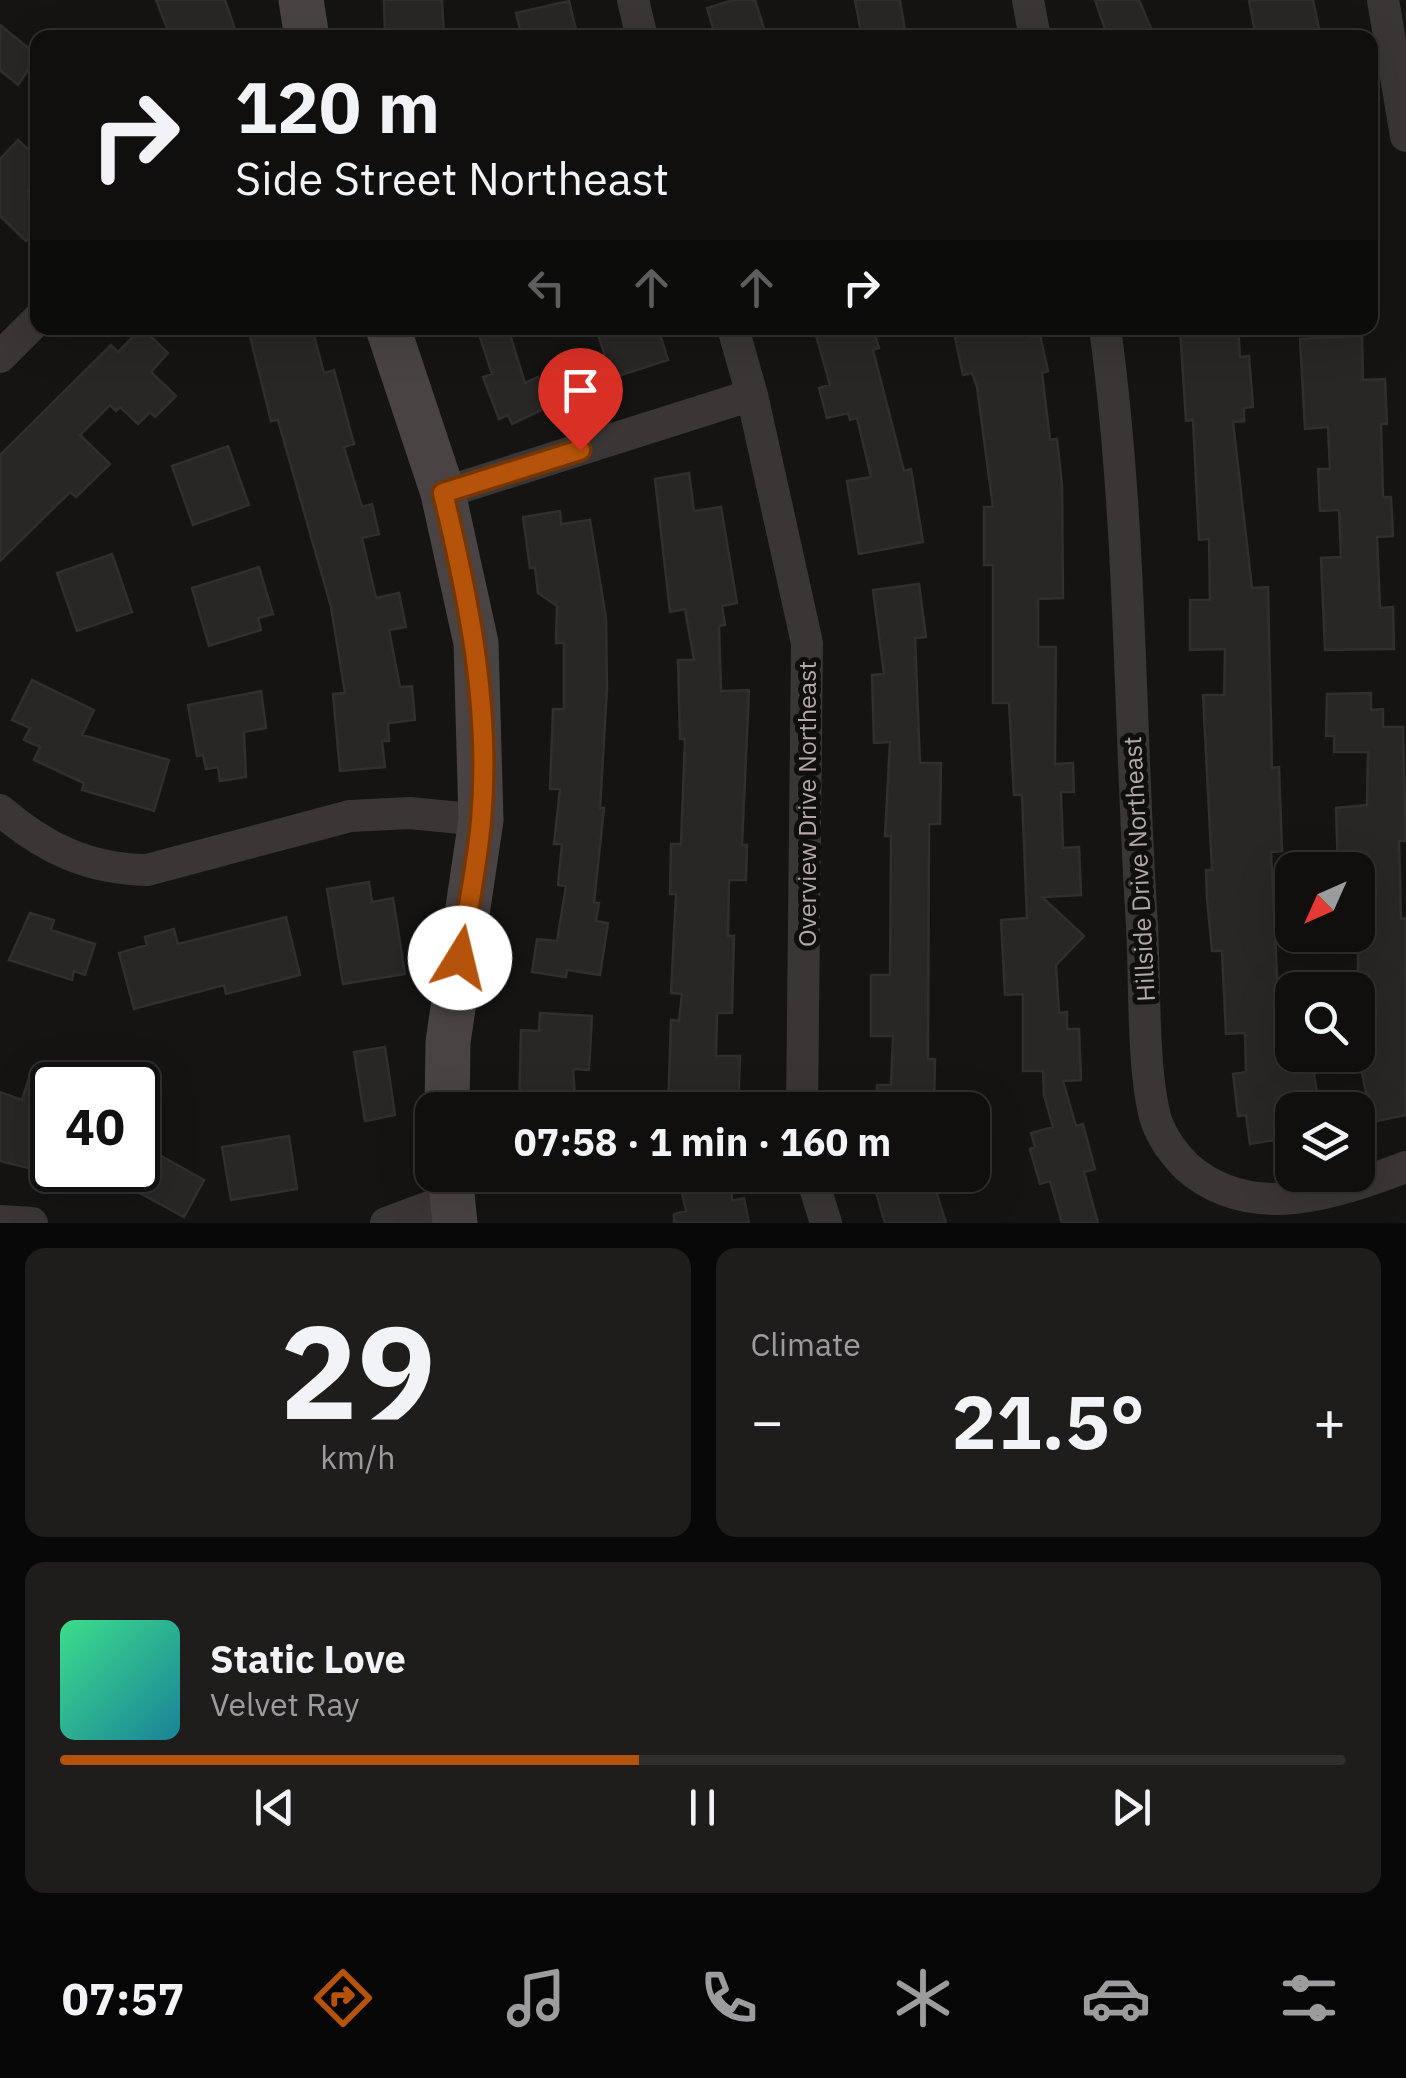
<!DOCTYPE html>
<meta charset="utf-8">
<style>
body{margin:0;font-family:"IBM Plex Sans",sans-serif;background:#1e1d1c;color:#f1f3f6;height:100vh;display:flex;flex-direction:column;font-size:38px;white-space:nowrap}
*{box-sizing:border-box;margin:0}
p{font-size:32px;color:#9c9c9e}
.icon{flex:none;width:55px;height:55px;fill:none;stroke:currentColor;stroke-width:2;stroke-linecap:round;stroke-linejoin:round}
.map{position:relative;height:1223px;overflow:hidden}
.drawer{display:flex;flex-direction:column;gap:25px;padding:25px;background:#090808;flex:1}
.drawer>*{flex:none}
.guide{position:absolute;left:30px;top:30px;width:1348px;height:305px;border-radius:20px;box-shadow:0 10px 40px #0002,0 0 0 2px #302f2e;background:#100f0e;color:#f1f3f6;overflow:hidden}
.needle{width:65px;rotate:225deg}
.buttons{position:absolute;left:1275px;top:852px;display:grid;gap:20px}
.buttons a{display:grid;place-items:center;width:100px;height:100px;border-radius:20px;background:#100f0e;box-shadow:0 10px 40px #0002,0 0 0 2px #302f2e;font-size:50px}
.speed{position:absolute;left:30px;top:1062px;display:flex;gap:20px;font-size:50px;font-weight:700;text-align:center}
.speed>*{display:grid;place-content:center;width:130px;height:130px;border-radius:50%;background:#100f0e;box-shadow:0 10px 40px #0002,0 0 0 2px #302f2e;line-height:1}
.speed .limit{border:5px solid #111;border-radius:15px;background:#fff;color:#111}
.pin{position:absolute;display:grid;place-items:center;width:85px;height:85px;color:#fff;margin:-102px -42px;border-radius:50% 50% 50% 0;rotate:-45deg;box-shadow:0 0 10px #0007}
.pin .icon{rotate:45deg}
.me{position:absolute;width:110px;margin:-55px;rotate:9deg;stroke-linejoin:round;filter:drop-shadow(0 0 8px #0008)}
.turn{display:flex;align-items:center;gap:35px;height:210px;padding:0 40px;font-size:45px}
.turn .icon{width:130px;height:130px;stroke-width:2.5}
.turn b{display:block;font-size:70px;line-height:85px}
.lanes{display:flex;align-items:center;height:95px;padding:0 40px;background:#0003;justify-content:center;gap:50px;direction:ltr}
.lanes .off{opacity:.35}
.big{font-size:75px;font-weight:700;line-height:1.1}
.drawer .widget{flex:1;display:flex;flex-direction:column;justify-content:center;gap:15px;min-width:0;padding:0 35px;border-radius:20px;background:#1e1d1c}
.drawer .dial{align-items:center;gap:0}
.dial b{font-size:130px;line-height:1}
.song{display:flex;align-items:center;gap:30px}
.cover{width:120px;height:120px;border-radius:15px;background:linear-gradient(135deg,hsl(150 70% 55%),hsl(190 70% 35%))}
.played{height:10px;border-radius:5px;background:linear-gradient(90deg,#b45309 45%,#302f2e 45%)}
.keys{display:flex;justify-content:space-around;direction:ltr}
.heat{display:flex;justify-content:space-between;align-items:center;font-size:55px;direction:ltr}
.drawer .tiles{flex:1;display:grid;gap:25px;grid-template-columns:1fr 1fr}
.widget:last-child{grid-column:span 2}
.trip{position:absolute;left:415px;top:1092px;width:575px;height:100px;border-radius:20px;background:#100f0e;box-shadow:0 10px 40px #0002,0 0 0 2px #302f2e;font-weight:700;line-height:100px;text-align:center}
.tab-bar{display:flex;height:160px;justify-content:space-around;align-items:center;background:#060606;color:#9c9c9e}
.tab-bar .icon{width:70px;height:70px}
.tab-bar .selected{color:#b45309}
.tab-bar b{font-size:45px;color:#f1f3f6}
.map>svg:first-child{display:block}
</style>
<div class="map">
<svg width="1406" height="1223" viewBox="0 0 1406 1223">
<rect width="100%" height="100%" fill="#151413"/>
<path fill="#282726" stroke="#302f2d" stroke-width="2.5" d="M 156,0 L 225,0 L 238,38 L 171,38 Z
M 384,0 L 442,0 L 444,38 L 385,37 Z
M 733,0 L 755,0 L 767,38 L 716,38 L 707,8 Z
M 855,0 L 900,0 L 906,38 L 862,38 Z
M 1095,0 L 1139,0 L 1155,38 L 1108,38 Z
M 1249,0 L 1313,0 L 1321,38 L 1256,38 Z
M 569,1 L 578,38 L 522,38 L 516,13 Z
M 0,25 L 38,56 L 18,85 L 0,70 Z
M 18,140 L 38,159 L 38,182 L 28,191 L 38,200 L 38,230 L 26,241 L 0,216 L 0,159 Z
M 142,328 L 168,353 L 151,372 L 176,396 L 155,417 L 150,412 L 138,424 L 120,407 L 116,411 L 110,405 L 80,435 L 110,464 L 76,497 L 70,492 L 0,561 L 0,455 L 111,345 L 118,352 Z
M 248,328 L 312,328 L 324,373 L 334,370 L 354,444 L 344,447 L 362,507 L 372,504 L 379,534 L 362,538 L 376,598 L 399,593 L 406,627 L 389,630 L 400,687 L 412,686 L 415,720 L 388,723 L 389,741 L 382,741 L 385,767 L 340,771 L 333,694 L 345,693 L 331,607 L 278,420 L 271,421 Z
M 477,328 L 508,328 L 525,383 L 538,377 L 552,405 L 512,424 L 508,415 L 499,419 L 483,377 L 492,374 Z
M 596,328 L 658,328 L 668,360 L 612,378 Z
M 814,328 L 873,328 L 879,348 L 873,350 L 904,471 L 911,469 L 923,542 L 859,554 L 847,481 L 871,477 L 857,418 L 850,420 L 848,413 L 827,418 L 819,388 L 830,385 Z
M 953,328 L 1030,328 L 1032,337 L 1040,335 L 1048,371 L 1042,373 L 1050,440 L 1057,439 L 1062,485 L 1063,598 L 1038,599 L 1038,647 L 1056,647 L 1055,764 L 1073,763 L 1074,792 L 1061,792 L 1063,848 L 1079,847 L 1081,895 L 1042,897 L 1084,936 L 1056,965 L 1059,1013 L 1067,1012 L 1067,1029 L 1079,1029 L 1081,1080 L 1063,1081 L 1076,1126 L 1083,1124 L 1095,1169 L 1084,1172 L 1098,1223 L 1062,1223 L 1050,1181 L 1040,1184 L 1030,1149 L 1035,1147 L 1031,1133 L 1053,1127 L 1044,1095 L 1043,1071 L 1023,1071 L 1023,994 L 1005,995 L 1001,920 L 1027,918 L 1022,795 L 1014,795 L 1009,703 L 993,703 L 993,565 L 984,565 L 984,507 L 993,507 L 977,387 L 972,373 L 963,375 Z
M 1180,328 L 1238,328 L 1240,357 L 1249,356 L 1253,407 L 1244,408 L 1244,421 L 1233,422 L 1252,588 L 1268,587 L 1272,768 L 1279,767 L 1282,851 L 1271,852 L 1279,1016 L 1288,1016 L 1289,1065 L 1312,1062 L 1317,1093 L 1292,1096 L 1292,1137 L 1250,1144 L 1246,1115 L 1238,1116 L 1233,1074 L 1246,1072 L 1245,1033 L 1226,1034 L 1222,951 L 1212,951 L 1207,898 L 1206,870 L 1212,870 L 1203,695 L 1224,695 L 1225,649 L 1190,650 L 1190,600 L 1210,600 L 1209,539 L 1199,540 L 1193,420 L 1186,421 Z
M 1362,336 L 1363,380 L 1385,379 L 1387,424 L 1381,424 L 1383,497 L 1391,497 L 1393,536 L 1377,537 L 1380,608 L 1393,607 L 1394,649 L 1325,650 L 1321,558 L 1341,557 L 1339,510 L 1320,511 L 1318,469 L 1330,469 L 1328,427 L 1305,429 L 1300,339 Z
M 228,446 L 249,505 L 193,525 L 172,466 Z
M 689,473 L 694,511 L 721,507 L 737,603 L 722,606 L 725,625 L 719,626 L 721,691 L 749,690 L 742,845 L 747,845 L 746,880 L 729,880 L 728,936 L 734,936 L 732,1013 L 717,1013 L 716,1056 L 740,1056 L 738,1110 L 668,1110 L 671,1020 L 679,1021 L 682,994 L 671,993 L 676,894 L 670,894 L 671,844 L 681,844 L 685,739 L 680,739 L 678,660 L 694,660 L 685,609 L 670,612 L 655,479 Z
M 560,511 L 561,524 L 590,520 L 606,618 L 607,689 L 600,808 L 604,808 L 594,903 L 599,903 L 596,921 L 608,923 L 600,975 L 567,970 L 566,977 L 532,972 L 537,939 L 557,941 L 566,886 L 558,885 L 562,844 L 554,844 L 560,789 L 550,789 L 553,709 L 564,709 L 564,643 L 556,643 L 557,606 L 538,593 L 535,567 L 530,568 L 523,517 Z
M 112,554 L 132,612 L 77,631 L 57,573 Z
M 259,567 L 273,614 L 258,618 L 261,630 L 209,646 L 192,588 Z
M 919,584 L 926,637 L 915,638 L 920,763 L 941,763 L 940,824 L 929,824 L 928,1059 L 935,1059 L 934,1110 L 876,1110 L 877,1085 L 891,1085 L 893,1036 L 871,1036 L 871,975 L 890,975 L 891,836 L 885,836 L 890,742 L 874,743 L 872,675 L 884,674 L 873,590 Z
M 32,680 L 94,710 L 82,735 L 169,760 L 154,811 L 82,790 L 84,783 L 34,760 L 40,747 L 24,740 L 30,728 L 12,720 Z
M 261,691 L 266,728 L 244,732 L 246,777 L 220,781 L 218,767 L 206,769 L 203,755 L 197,756 L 188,705 Z
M 1371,693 L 1371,710 L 1383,709 L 1383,727 L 1403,727 L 1406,841 L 1399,841 L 1401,919 L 1406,918 L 1406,1115 L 1372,1122 L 1358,1053 L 1358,870 L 1338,870 L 1336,808 L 1367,805 L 1368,752 L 1334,752 L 1334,736 L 1326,736 L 1327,694 Z
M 369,882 L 372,902 L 393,898 L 405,974 L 343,984 L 327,889 Z
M 30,913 L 54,920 L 51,930 L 95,944 L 85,975 L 74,971 L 72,980 L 9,960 Z
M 286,917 L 300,975 L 226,994 L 224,985 L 134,1009 L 119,953 L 147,945 L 145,937 L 174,929 L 178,944 Z
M 540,1013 L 592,1016 L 589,1070 L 573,1069 L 576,1110 L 519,1110 L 521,1030 L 539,1031 Z
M 385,1047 L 395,1115 L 365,1121 L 354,1052 Z
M 29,1078 L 52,1085 L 52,1174 L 0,1161 L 0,1092 L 22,1100 Z
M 289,1136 L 297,1189 L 231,1200 L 222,1147 Z
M 138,1143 L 204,1180 L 184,1217 L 97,1170 L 138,1170 Z
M 678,1175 L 731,1175 L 732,1201 L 744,1198 L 749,1223 L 674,1223 L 674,1214 L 686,1211 Z
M 871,1175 L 931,1175 L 946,1223 L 885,1223 Z"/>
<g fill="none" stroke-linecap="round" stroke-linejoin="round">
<path stroke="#393635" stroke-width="32" d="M 633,0 L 642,38
M 1028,0 L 1035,38
M 1383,0 L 1406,136
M 733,328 L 752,395 L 807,643 L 802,1110
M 1105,328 C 1132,526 1129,727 1142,926 C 1145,977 1142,1078 1157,1123 C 1163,1139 1175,1155 1187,1167 C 1251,1223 1334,1194 1406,1167
M 0,357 L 38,319
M 443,493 L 752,395
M 0,810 C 44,848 88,869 147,870 L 350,816 L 410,813 L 481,820
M 811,1175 L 826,1223
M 0,1221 L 32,1223
M 386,1223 L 451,1199"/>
<path stroke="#494443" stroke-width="45" d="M 301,0 L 307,38
M 388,328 L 443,493 L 476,643 L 481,820 L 448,1042 L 447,1110
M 450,1175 L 455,1223"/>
</g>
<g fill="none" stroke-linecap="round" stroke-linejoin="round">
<g stroke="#753606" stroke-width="25">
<path id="route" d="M 460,958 C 467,913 477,867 481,821 C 491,710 469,600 443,493 L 580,450"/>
</g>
<use href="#route" stroke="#b45309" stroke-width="18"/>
</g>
<g text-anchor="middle" stroke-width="10" stroke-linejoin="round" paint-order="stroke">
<g font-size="25" fill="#b4a8a6" stroke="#0f0f0e">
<text transform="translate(807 804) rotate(-90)" y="9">Overview Drive Northeast</text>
<text transform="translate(1139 869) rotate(-93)" y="9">Hillside Drive Northeast</text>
</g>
</g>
</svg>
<div class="buttons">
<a><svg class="needle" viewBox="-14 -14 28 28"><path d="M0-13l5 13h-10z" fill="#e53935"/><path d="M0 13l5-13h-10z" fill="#9c9c9e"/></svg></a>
<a><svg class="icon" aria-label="search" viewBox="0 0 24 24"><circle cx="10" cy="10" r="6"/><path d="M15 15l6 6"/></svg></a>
<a><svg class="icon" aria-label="layers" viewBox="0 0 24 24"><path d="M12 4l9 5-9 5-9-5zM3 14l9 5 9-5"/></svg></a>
</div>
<div class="speed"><div class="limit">40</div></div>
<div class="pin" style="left:580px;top:450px;background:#d93025"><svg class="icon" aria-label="arrive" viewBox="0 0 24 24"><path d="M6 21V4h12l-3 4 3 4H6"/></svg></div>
<svg class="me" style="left:460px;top:958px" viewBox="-20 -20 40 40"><circle r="19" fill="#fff"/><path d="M0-13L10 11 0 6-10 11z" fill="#b45309"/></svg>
<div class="trip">07:58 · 1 min · 160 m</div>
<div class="guide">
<div class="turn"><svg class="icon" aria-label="right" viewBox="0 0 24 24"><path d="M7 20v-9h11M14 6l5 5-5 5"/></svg><div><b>120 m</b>Side Street Northeast</div></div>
<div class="lanes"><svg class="icon off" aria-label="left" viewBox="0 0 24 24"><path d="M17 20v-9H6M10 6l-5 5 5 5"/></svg><svg class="icon off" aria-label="ahead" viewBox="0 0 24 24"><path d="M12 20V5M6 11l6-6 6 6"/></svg><svg class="icon off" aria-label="ahead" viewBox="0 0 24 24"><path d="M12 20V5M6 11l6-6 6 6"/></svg><svg class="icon" aria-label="right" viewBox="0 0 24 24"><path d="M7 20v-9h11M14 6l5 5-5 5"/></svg></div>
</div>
</div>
<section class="drawer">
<div class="tiles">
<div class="widget dial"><b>29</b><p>km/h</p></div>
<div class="widget"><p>Climate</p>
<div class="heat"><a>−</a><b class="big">21.5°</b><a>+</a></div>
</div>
<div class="widget">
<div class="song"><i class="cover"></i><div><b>Static Love</b><p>Velvet Ray</p></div></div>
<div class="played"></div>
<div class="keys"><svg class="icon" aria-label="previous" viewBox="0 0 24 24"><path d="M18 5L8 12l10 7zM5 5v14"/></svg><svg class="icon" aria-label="pause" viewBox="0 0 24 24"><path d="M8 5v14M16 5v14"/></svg><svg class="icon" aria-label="next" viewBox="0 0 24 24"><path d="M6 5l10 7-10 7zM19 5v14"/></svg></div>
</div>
</div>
</section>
<nav class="tab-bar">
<b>07:57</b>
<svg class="icon selected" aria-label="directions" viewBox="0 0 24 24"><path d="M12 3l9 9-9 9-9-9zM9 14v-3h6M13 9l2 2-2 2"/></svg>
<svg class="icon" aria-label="music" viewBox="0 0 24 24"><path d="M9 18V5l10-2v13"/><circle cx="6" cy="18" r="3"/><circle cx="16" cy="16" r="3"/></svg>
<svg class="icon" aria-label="phone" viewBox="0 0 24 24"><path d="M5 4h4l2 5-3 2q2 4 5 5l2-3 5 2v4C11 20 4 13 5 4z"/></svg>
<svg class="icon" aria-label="climate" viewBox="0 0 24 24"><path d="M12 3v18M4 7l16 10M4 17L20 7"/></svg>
<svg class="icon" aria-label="car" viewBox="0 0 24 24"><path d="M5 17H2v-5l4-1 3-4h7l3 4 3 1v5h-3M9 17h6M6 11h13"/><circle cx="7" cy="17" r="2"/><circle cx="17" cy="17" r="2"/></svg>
<svg class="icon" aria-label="filters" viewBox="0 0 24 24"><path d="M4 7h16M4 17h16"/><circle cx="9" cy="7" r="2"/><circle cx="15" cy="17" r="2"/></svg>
</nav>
